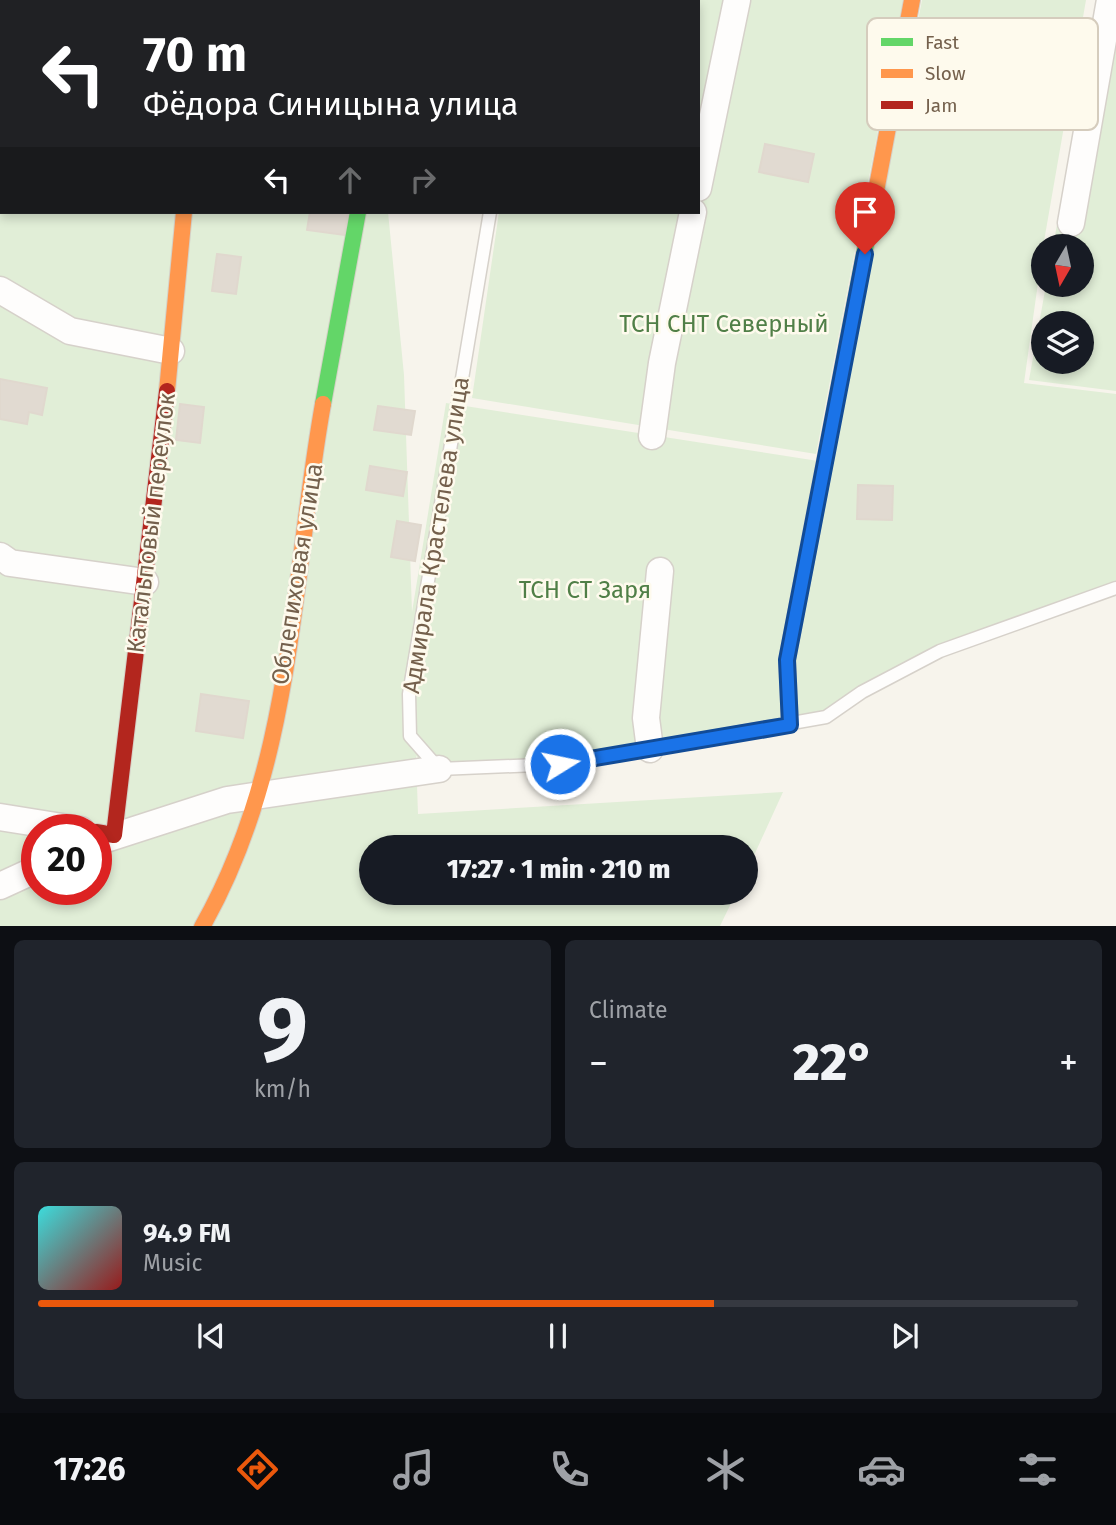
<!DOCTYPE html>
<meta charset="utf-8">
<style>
body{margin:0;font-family:"Fira Sans",sans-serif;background:#20242c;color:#f1f3f6;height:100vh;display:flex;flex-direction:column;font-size:26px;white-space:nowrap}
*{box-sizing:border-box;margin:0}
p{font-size:23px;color:#9ea1a6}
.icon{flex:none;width:38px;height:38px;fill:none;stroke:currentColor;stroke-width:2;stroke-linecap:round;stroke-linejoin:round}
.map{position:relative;height:926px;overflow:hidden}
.side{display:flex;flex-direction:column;gap:14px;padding:14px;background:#0d0f14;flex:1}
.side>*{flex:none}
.top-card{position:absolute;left:0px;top:0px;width:700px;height:214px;box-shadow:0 4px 10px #0003;background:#202124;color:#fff;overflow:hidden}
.needle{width:46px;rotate:189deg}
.buttons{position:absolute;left:1031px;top:234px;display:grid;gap:14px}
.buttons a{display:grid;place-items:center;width:63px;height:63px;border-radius:50%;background:#171b24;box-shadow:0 4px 10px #0003;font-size:35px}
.speed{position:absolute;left:21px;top:814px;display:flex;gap:14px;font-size:35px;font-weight:700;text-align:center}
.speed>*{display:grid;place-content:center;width:91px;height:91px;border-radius:50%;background:#171b24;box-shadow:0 4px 10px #0003;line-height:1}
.speed .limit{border:10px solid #d22;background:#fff;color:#111}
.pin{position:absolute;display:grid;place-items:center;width:60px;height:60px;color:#fff;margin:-72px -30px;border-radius:50% 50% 50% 0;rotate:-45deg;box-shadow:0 0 7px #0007}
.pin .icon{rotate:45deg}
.me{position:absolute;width:77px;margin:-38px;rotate:80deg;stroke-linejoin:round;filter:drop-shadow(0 0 5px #0008)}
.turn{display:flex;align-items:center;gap:24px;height:147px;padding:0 28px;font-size:32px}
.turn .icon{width:91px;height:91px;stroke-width:2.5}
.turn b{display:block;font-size:49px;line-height:60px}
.lanes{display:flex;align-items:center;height:66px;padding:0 28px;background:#0003;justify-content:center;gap:35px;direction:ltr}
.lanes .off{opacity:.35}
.big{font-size:52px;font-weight:800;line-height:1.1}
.side .tile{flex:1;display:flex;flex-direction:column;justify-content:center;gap:10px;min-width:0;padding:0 24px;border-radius:10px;background:#20242c}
.side .dial{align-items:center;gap:0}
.dial b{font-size:91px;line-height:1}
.song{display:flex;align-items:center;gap:21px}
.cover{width:84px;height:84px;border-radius:10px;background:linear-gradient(135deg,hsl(180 70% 55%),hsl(0 70% 35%))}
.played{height:7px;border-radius:4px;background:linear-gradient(90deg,#ea580c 65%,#363941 65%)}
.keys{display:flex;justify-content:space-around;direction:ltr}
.heat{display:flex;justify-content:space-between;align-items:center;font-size:38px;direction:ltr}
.side .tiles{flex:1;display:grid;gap:14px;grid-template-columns:1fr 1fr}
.tile:last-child{grid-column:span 2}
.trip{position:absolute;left:359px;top:835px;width:399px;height:70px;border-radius:35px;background:#171b24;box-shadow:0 4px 10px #0003;font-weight:800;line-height:70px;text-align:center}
.dock{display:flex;height:112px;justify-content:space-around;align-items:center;background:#090b0e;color:#9ea1a6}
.dock .icon{width:49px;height:49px}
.dock .active{color:#ea580c}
.dock b{font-size:32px;color:#f1f3f6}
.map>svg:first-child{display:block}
</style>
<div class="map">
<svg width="1116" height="927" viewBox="0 0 1116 927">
<rect width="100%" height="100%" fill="#f7f4ec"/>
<path fill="#e1eed7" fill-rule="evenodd" d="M 0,0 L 366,0 L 2,2 L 2,212 L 388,212 L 404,375 L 412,612 L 446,403 L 831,463 L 922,0 L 1086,0 L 1043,247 L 1024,383 L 1116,394 L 1116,581 L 1006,622 L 825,713 L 574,758 L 441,763 L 423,762 L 416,756 L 418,814 L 783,792 L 746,873 L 746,847 L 371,847 L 371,892 L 736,893 L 720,926 L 0,927 ZM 37,830 L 96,830 L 96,889 L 37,889 Z
M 526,0 L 903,0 L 816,454 L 472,398 L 499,212 L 698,212 L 698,2 Z
M 1097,0 L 1116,0 L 1116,391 L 1029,380 L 1046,285 L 1082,285 L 1082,247 L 1053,247 ZM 1043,324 L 1082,324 L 1082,362 L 1043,362 Z"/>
<path fill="#e1dad1" stroke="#e0d8ce" stroke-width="2" d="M 765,144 L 814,154 L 808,182 L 759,172 Z
M 310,212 L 348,212 L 344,235 L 307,230 Z
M 217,254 L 241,257 L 236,294 L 212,291 Z
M 0,379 L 47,388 L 42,415 L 29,412 L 27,424 L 0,419 Z
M 180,404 L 204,407 L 200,443 L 176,440 Z
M 378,406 L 415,411 L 411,435 L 374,430 Z
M 370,466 L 407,472 L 403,496 L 366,490 Z
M 858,485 L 893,486 L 892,520 L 857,519 Z
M 397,521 L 421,525 L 415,561 L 391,557 Z
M 201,694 L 249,701 L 243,738 L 196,731 Z"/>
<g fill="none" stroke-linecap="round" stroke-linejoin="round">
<g stroke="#d6d1ca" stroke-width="15">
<path id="lane" d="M 520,2 L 520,0
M 490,212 L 409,694 L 410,736 L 439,769 L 560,764 L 826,717 L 862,692 L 940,651 L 1116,588"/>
</g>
<g stroke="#d6d1ca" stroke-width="29">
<path id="street" d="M 23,2 L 24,0
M 205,2 L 205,0
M 390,2 L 390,0
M 0,103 L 2,95
M 698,188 L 737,0
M 1071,223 L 1110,0
M 0,290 L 70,331 L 171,351
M 652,436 L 662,363 L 693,212
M 0,556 L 10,563 L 145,582
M 650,749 L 646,718 L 660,571
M 0,817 L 81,830
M 100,841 L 227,800 L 439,769
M 0,886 L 37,869"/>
</g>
<g stroke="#d5d0c7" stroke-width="18">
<path id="fast" d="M 323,404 L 358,212
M 790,725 L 787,660 L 871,218"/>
</g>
<g stroke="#d5d0c7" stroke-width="18">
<path id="slow" d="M 871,218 L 912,0
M 167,391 L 184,212
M 202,927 C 294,765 291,583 323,404"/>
</g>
<g stroke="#d5d0c7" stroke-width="18">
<path id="jam" d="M 96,832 L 114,835 L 167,391"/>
</g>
<use href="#lane" stroke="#fefdfc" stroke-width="12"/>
<use href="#street" stroke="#fefdfc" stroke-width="26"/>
<use href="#fast" stroke="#63d668" stroke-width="16"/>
<use href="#slow" stroke="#ff974d" stroke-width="16"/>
<use href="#jam" stroke="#b3261e" stroke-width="16"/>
</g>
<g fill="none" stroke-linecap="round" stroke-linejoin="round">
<g stroke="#114b97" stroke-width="18">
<path id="route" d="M 560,764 L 790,725 L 787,660 L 865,254"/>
</g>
<use href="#route" stroke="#1a73e8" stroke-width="12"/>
</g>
<g text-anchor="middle" stroke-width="5" stroke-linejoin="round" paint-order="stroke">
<g font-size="24" fill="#507f47" stroke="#fefaed">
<text x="724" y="332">ТСН СНТ Северный</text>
<text x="585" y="598">ТСН СТ Заря</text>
</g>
<g font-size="24" fill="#74604c" stroke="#fefaed">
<text transform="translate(151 523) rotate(-83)" y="8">Катальповый переулок</text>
<text transform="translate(436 535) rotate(-81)" y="8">Адмирала Крастелева улица</text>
<text transform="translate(297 574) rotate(-81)" y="8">Облепиховая улица</text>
</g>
</g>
<rect x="867" y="18" width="231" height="112" rx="10" fill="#fefaed" stroke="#d5ccbd" stroke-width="2"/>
<rect x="881" y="38" width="32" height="8" fill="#63d668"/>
<rect x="881" y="69" width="32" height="9" fill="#ff974d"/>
<rect x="881" y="101" width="32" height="8" fill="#b3261e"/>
<g font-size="19" fill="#74604c">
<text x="925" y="49">Fast</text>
<text x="925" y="80">Slow</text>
<text x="925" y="112">Jam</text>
</g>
</svg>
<div class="buttons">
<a><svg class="needle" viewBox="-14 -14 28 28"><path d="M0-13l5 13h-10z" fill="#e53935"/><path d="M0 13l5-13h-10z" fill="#9ea1a6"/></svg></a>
<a><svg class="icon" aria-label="layers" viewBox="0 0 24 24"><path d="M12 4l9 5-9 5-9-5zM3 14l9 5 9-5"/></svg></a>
</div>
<div class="speed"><div class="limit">20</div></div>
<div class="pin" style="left:865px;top:254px;background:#d93025"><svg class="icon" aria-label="arrive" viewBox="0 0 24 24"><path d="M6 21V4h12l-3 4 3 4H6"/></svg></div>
<svg class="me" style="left:560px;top:764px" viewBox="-20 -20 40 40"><circle r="17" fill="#1a73e8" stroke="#fff" stroke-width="3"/><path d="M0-11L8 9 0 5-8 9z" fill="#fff"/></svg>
<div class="trip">17:27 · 1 min · 210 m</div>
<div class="top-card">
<div class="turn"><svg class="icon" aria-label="left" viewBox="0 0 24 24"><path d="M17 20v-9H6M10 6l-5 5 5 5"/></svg><div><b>70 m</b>Фёдора Синицына улица</div></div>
<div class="lanes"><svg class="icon" aria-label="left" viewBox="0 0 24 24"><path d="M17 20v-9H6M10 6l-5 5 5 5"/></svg><svg class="icon off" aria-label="ahead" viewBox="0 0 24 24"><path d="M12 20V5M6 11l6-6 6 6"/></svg><svg class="icon off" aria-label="right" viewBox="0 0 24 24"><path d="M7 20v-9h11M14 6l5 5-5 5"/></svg></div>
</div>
</div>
<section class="side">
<div class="tiles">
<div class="tile dial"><b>9</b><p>km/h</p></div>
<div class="tile"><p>Climate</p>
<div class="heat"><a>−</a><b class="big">22°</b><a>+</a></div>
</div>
<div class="tile">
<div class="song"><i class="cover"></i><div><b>94.9 FM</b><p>Music</p></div></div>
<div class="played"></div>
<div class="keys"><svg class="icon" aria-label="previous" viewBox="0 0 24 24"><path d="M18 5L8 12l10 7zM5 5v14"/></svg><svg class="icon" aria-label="pause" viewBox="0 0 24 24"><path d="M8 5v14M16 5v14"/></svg><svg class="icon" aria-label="next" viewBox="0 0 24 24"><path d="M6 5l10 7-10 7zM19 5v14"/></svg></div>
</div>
</div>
</section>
<nav class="dock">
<b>17:26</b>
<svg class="icon active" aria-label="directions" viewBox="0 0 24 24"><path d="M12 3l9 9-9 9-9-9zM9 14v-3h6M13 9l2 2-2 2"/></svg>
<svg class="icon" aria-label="music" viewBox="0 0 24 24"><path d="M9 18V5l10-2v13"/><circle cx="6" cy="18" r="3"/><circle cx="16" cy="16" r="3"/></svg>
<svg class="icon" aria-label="phone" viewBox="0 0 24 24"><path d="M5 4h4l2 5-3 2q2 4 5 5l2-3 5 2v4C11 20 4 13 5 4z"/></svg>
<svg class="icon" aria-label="climate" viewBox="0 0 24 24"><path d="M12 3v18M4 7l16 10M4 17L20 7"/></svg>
<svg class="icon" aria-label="car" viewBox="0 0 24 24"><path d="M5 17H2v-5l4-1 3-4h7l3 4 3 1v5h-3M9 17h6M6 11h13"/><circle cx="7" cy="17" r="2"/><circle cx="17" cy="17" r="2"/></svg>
<svg class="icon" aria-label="filters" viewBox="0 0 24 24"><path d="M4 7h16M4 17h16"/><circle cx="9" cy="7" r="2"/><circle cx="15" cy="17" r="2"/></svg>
</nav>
